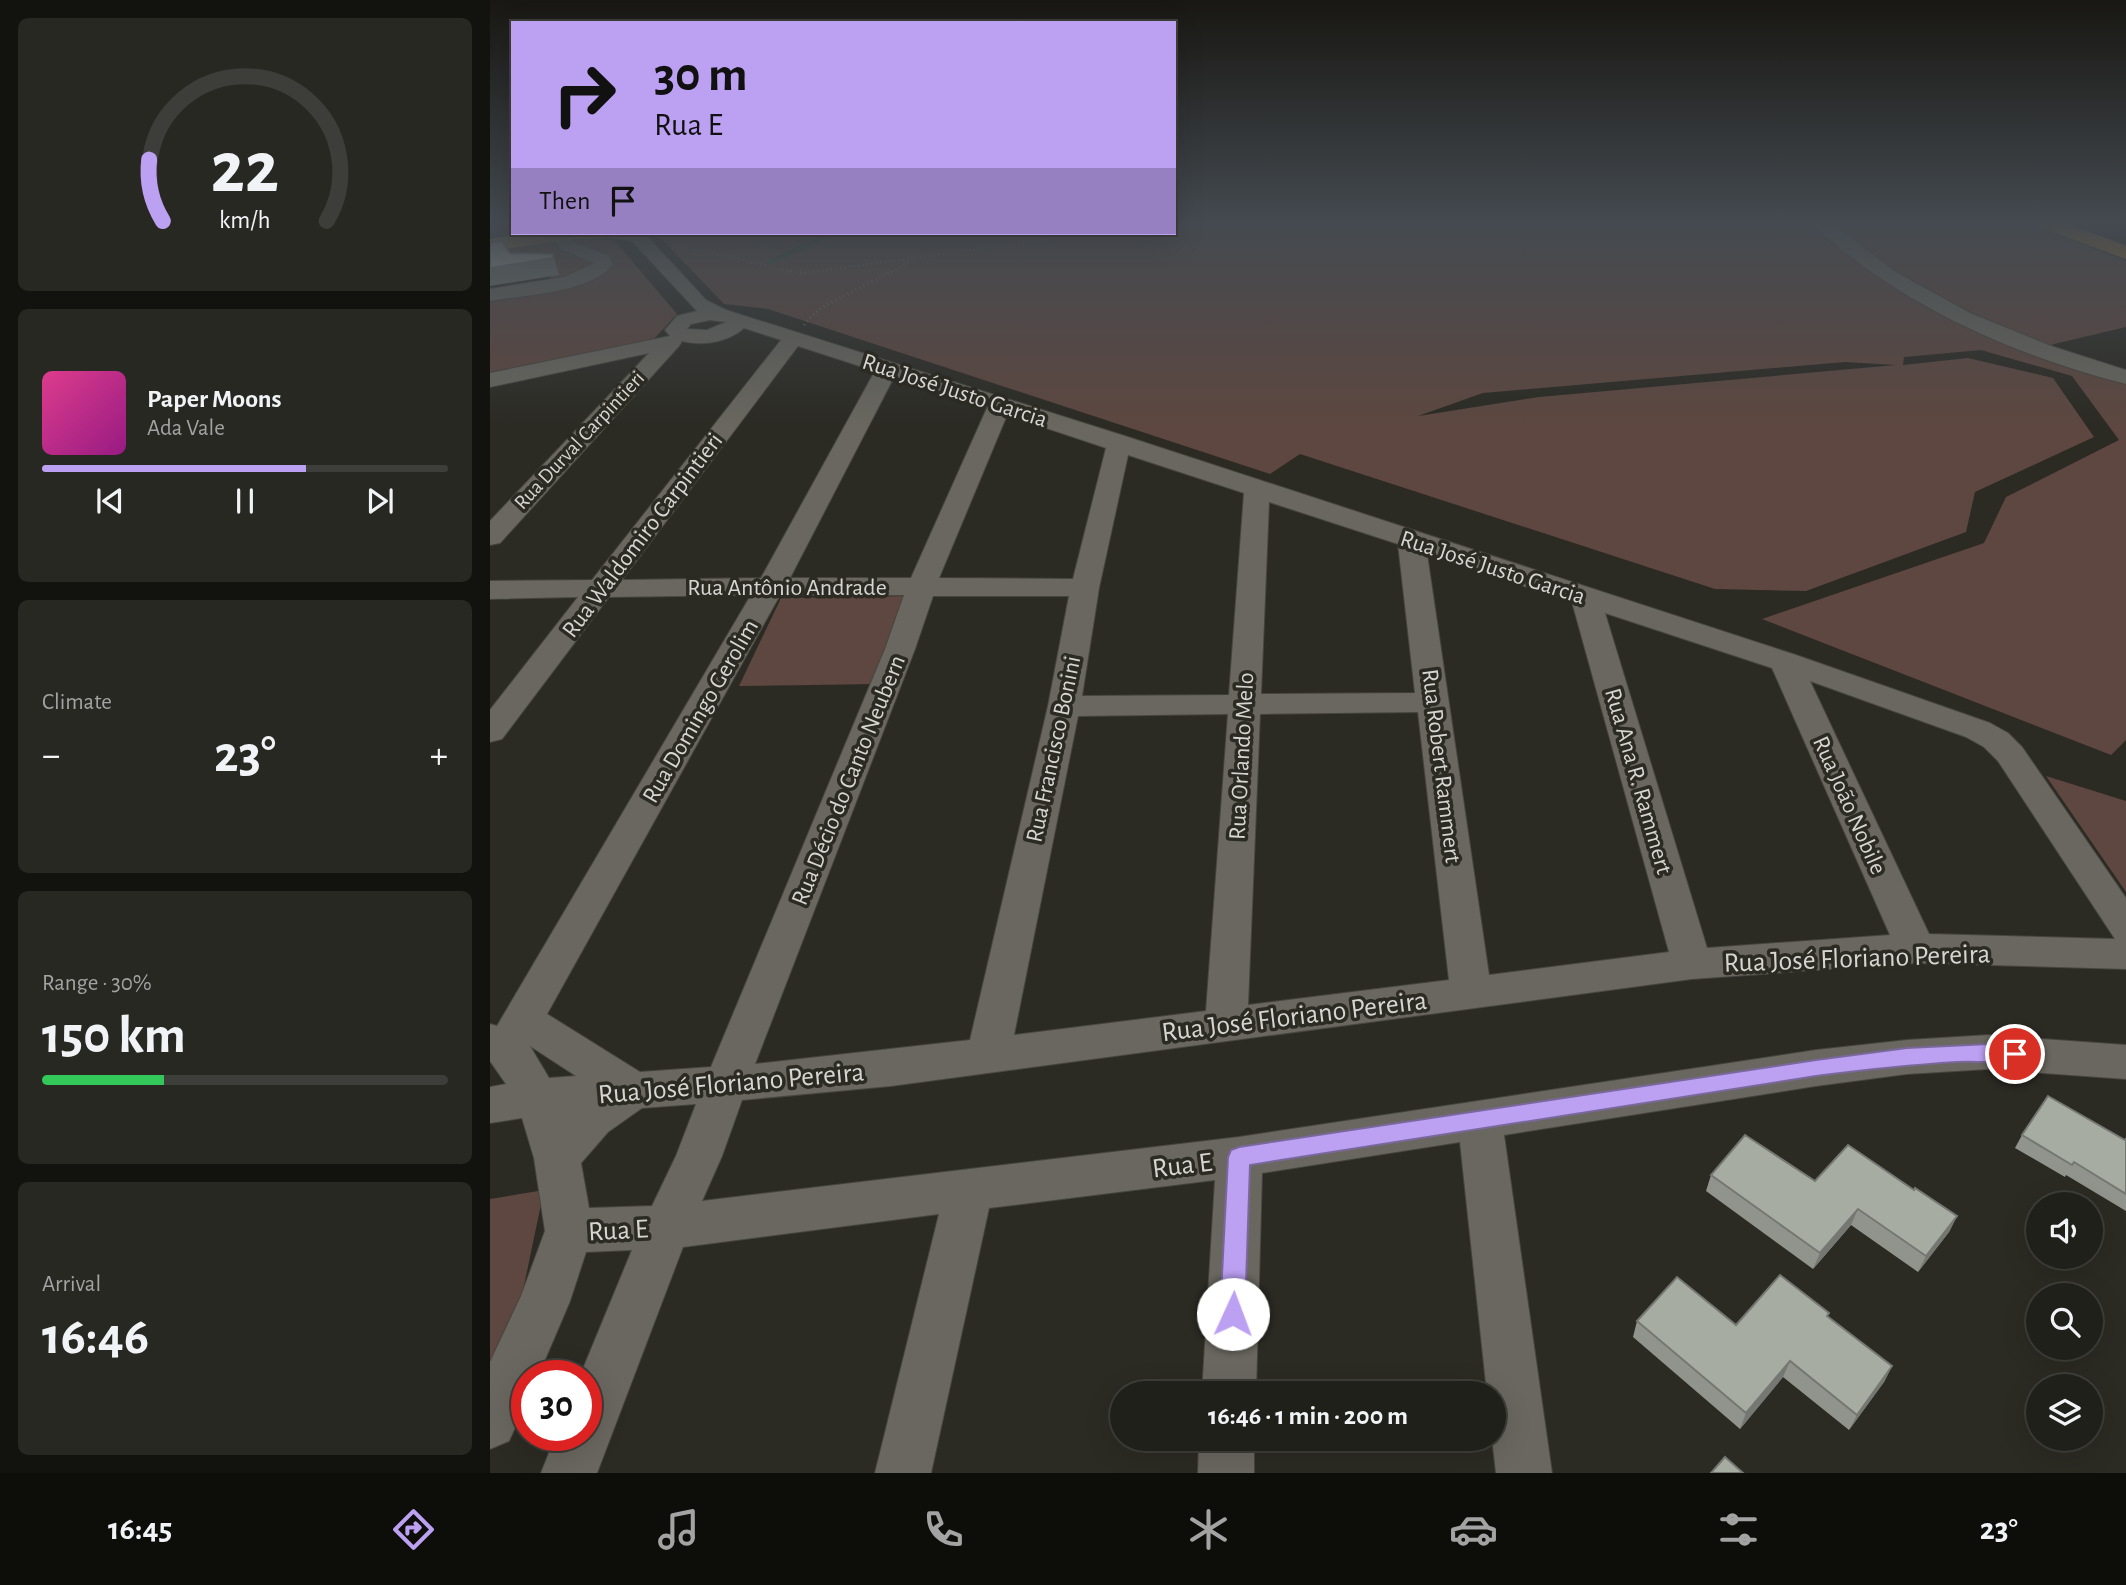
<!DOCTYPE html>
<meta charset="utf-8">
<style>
body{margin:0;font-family:"Alegreya Sans",sans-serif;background:#282823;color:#f1f3f6;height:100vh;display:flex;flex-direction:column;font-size:26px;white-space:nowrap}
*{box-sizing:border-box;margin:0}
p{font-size:23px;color:#a2a3a2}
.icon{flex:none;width:38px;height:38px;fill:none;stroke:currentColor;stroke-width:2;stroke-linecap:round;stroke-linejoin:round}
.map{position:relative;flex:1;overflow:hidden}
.drawer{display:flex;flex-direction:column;gap:18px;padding:18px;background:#12120e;width:490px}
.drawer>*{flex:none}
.top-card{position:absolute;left:21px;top:21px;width:665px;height:214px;border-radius:0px;box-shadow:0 7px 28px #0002,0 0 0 2px #3d3e39;background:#bca0f2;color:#111;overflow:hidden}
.tools{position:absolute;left:1536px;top:1192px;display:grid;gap:14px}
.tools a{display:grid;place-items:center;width:77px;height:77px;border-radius:50%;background:#20201a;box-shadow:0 7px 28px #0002,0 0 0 2px #3d3e39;font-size:35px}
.speed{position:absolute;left:21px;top:1360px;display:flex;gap:14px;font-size:35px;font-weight:700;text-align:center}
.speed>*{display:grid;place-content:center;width:91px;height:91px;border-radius:50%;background:#20201a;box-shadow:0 7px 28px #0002,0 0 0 2px #3d3e39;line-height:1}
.speed .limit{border:10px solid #d22;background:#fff;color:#111}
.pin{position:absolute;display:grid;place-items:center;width:60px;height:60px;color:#fff;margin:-30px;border:4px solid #fff;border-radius:50%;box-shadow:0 2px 7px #0007}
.me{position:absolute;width:77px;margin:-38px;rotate:2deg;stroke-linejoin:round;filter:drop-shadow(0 0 5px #0008)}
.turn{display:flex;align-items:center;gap:24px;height:147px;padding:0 28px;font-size:32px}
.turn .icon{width:91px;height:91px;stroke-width:2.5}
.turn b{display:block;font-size:49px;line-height:60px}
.then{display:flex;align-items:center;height:66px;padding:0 28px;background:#0003;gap:14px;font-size:26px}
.big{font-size:52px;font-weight:700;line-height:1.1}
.drawer .card{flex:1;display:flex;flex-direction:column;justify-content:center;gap:10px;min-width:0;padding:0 24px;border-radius:10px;background:#282823}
.drawer .dial{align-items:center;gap:0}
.dial svg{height:182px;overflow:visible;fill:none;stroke:#3d3e39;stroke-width:7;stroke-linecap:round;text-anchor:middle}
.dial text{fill:#f1f3f6;stroke:none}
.song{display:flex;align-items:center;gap:21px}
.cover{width:84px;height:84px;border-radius:10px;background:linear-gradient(135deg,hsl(330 70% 55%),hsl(310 70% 35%))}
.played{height:7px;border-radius:4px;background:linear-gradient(90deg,#bca0f2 65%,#3d3e39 65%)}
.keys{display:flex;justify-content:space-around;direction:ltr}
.heat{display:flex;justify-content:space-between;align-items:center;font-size:38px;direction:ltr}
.charge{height:10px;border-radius:5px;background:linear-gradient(90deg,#34c759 30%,#3d3e39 0)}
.trip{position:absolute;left:620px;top:1381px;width:396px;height:70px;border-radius:35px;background:#20201a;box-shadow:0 7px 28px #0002,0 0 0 2px #3d3e39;font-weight:700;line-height:70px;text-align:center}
.tab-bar{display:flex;height:112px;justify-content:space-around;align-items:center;background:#0d0d0a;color:#a2a3a2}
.tab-bar .icon{width:49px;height:49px}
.tab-bar .selected{color:#bca0f2}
.tab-bar b{font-size:32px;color:#f1f3f6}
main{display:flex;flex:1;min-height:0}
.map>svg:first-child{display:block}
</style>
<main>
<section class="drawer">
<div class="card dial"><svg viewBox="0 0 100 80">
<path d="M14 69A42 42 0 1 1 86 69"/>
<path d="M14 69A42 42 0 0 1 8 42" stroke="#bca0f2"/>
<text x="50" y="56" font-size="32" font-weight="700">22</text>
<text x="50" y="72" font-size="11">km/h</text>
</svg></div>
<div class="card">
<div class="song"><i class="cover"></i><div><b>Paper Moons</b><p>Ada Vale</p></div></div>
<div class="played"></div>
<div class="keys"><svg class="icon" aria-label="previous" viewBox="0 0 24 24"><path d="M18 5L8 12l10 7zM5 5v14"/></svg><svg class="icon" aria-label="pause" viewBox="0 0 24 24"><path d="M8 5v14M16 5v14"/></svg><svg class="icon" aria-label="next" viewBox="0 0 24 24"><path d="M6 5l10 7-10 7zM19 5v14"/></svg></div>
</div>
<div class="card"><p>Climate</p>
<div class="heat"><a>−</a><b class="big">23°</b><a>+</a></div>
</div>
<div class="card"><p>Range · 30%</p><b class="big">150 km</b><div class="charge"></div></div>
<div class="card"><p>Arrival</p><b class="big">16:46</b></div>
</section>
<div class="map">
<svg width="1636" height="1473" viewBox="0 0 1636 1473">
<rect width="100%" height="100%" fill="#2b2a23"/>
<path fill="#5d4740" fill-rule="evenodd" d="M 684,221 L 1532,221 L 1636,261 L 1636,327 L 1564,344 L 1547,351 L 1636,382 L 1636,740 L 1621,755 L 1272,619 L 1494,543 L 1516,497 L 1629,440 L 1582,376 L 1491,350 L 1414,357 L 1413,365 L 1478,358 L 1563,378 L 1604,437 L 1485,492 L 1476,532 L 1316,591 L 1225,589 L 810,454 L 780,474 L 278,309 L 234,304 L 168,235 L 173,233 L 684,233 ZM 1355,362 L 1406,365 L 1049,397 L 928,416 L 993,393 Z
M 78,238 L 124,240 L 187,314 L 163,340 L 0,375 L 0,293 L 62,280 L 56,271 L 6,250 Z
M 421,596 L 389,684 L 249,686 L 291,598 Z
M 1556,776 L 1636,801 L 1636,892 Z
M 54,1190 L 25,1329 L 0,1384 L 0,1199 Z"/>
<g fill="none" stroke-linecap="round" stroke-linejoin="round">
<path stroke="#2e5142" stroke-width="4.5" d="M 280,262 L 342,233"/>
<g stroke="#46453f" stroke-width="2">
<path id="minor" d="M 1321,221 L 1340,221 L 1404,271 L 1480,313 L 1561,346 L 1636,370 L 1636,384 C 1542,360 1447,321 1369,263 C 1353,251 1334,237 1321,221 Z
M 69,233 L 84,233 L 83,242 L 118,255 L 123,264 C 102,293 34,295 0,301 L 0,289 L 74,277 L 104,263 L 70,249 L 64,239 Z
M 113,233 L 154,233 L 216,300 L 236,310 L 638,437 L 1306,655 L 1500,723 L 1518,733 L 1532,747 L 1636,898 L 1636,969 L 1426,963 L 1202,979 L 401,1086 L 252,1100 L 232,1156 L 212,1201 L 749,1137 L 1326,1050 L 1417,1040 L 1499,1035 L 1636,1045 L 1636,1079 L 1499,1069 L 1417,1074 L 1326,1086 L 1014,1135 L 1062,1473 L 1006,1473 L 1002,1438 L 1003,1393 L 997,1393 L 970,1142 L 772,1173 L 766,1393 L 712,1393 L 725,1180 L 499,1208 L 441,1473 L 385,1473 L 449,1214 L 193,1247 L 107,1473 L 51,1473 L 66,1435 L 96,1435 L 96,1376 L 90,1376 L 142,1250 L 96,1252 L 80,1301 L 48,1376 L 37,1376 L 37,1401 L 19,1441 L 0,1449 L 0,1362 L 31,1296 L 55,1231 L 44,1158 L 32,1118 L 0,1123 L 0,1087 L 16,1084 L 0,1061 L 0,1024 L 7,1026 L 261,595 L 119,597 L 12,739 L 0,742 L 0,710 L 88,597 L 0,599 L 0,581 L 102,580 L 291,340 L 254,328 C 237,343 212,346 192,341 L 189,346 L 10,543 L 0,545 L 0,521 L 159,353 L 0,387 L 0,373 L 180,336 L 175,330 L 187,316 L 207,311 L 142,241 L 116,237 ZM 220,320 L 236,322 L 217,330 L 197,329 L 201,324 ZM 308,346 L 385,371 L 271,578 L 132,580 ZM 404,377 L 497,408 L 421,578 L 300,578 ZM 517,415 L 616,448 L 583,579 L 449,578 ZM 638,455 L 754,493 L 739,695 L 592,696 L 609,588 ZM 779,502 L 908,544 L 925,693 L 771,694 ZM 937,554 L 1082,602 L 1179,952 L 999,975 ZM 290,595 L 414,595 L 395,649 L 221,1067 L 150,1072 L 57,1014 ZM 443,596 L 579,596 L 558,706 L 480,1040 L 265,1064 L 425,649 ZM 1115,613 L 1282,668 L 1400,935 L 1217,948 ZM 1320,681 L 1476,737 L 1494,747 L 1508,761 L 1625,939 L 1439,934 ZM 928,712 L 959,980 L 758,1005 L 770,714 ZM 738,714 L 716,1011 L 524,1035 L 588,716 ZM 40,1046 L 86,1076 L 59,1078 ZM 206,1104 L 186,1156 L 162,1206 L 99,1208 L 91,1163 L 118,1132 L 152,1108 Z
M 709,1438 L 764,1438 L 764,1473 L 708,1473 Z"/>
</g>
<g stroke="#46453f" stroke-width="2">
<path id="major" d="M 41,233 L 122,233 L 119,237 L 77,240 L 0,251 L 0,239 Z"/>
</g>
<g stroke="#46453f" stroke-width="2">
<path id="highway" d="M 1541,221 L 1569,221 L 1636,246 L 1636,259 L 1544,225 Z"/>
</g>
<path stroke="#6f6e68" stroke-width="2.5" stroke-dasharray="1 3.5" stroke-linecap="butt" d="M 182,249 C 227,248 269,268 314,273 L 606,233
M 314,325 L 329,309 L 420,262"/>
<use href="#minor" fill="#69675f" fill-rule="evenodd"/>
<use href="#major" fill="#926e3d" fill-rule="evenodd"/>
<use href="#highway" fill="#ad7226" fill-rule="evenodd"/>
</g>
<path fill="#90948c" d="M 1532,1135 L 1635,1140 L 1636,1139 L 1636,1211 L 1576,1175 L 1575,1177 L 1525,1148 Z
M 1221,1175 L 1325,1181 L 1424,1190 L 1467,1216 L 1459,1232 L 1428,1272 L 1361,1225 L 1323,1269 L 1216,1191 Z
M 1339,1313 L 1337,1316 L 1402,1366 L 1394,1382 L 1359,1430 L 1293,1377 L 1250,1429 L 1143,1337 L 1147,1321 L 1246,1325 Z"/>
<path fill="#757872" d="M 63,254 L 69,275 L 0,286 L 0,268 Z
M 1368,1209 L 1361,1225 L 1323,1269 L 1330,1253 Z
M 1467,1216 L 1459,1232 L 1428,1272 L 1436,1256 Z
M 1300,1361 L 1293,1377 L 1250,1429 L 1256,1413 Z
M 1402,1366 L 1394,1382 L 1359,1430 L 1367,1415 Z"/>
<path fill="#a7aca3" stroke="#757872" stroke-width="2" d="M 12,241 L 20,253 L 63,254 L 63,258 L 0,268 L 0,243 Z
M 1558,1096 L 1635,1140 L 1636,1139 L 1636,1194 L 1584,1162 L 1582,1165 L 1532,1135 Z
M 1255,1135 L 1325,1181 L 1358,1145 L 1424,1190 L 1425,1188 L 1467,1216 L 1436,1256 L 1368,1209 L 1330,1253 L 1221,1175 Z
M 1290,1275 L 1339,1313 L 1337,1316 L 1402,1366 L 1367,1415 L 1300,1361 L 1256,1413 L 1147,1321 L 1187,1277 L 1246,1325 Z
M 1235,1457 L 1253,1473 L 1221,1473 Z"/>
<linearGradient id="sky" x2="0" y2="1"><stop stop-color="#181713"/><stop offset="0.52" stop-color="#444a50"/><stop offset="1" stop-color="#444a50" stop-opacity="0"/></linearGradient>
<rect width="1636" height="427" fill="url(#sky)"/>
<path fill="#bca0f2" stroke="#7a689d" stroke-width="2" d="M 1499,1044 L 1532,1048 L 1535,1054 L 1532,1059 C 1518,1064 1485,1061 1467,1062 C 1420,1065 1373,1070 1326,1076 L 760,1165 L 755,1314 L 751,1322 L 743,1326 L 734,1322 L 730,1314 L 738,1157 L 741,1150 L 749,1147 L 1326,1060 L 1417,1048 Z"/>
<g text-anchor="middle" stroke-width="7" stroke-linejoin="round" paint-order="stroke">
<g font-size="21" fill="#d6d5d0" stroke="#2b2a23">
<text transform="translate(89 440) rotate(-47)" y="7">Rua Durval Carpintieri</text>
</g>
<g font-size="24" fill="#d6d5d0" stroke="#2b2a23">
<text transform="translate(465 390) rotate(18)" y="8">Rua José Justo Garcia</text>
<text transform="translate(152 535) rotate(-53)" y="8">Rua Waldomiro Carpintieri</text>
<text transform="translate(1003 567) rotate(18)" y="8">Rua José Justo Garcia</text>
<text x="297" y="595">Rua Antônio Andrade</text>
<text transform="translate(210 711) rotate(-60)" y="8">Rua Domingo Gerolim</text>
<text transform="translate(563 749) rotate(-78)" y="8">Rua Francisco Bonini</text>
<text transform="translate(751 756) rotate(-87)" y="8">Rua Orlando Melo</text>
<text transform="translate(952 766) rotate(83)" y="8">Rua Robert Rammert</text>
<text transform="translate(358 780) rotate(-68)" y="8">Rua Décio do Canto Neubern</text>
<text transform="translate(1149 781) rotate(74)" y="8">Rua Ana R. Rammert</text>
<text transform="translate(1360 805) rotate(66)" y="8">Rua João Nobile</text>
</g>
<g font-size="28" fill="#d6d5d0" stroke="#2b2a23">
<text transform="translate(1367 957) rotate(-2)" y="10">Rua José Floriano Pereira</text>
<text transform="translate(804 1015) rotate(-7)" y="10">Rua José Floriano Pereira</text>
<text transform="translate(241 1082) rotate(-5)" y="10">Rua José Floriano Pereira</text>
<text transform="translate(692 1164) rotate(-7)" y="10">Rua E</text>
<text transform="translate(128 1229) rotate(-3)" y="10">Rua E</text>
</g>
</g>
</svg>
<div class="tools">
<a><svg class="icon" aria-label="sound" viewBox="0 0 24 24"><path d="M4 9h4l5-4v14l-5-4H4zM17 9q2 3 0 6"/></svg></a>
<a><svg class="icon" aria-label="search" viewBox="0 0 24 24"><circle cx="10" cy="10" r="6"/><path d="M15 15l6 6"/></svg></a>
<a><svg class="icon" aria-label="layers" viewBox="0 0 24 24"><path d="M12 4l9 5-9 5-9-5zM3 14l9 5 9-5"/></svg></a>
</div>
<div class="speed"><div class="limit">30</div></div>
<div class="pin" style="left:1525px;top:1054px;background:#d93025"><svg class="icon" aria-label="arrive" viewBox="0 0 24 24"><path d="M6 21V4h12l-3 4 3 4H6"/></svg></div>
<svg class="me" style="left:743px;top:1314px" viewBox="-20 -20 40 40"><circle r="19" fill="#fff"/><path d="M0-13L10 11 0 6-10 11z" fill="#bca0f2"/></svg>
<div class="trip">16:46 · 1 min · 200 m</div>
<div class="top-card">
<div class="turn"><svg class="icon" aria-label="right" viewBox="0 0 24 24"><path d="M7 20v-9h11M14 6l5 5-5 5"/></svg><div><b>30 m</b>Rua E</div></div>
<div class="then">Then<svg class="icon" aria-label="arrive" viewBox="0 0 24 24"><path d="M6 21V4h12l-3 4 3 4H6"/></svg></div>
</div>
</div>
</main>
<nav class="tab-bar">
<b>16:45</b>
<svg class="icon selected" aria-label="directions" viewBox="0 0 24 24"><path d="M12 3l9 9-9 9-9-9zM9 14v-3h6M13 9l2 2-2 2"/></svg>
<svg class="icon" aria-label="music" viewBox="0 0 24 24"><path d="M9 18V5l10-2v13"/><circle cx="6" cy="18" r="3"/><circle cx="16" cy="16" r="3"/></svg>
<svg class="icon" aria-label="phone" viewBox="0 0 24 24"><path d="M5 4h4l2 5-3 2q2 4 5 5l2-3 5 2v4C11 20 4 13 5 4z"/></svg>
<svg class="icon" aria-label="climate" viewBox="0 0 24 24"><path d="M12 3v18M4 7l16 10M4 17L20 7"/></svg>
<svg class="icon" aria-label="car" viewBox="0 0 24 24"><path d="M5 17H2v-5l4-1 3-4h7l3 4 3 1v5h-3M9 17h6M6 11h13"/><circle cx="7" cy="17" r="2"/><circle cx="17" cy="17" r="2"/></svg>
<svg class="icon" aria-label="filters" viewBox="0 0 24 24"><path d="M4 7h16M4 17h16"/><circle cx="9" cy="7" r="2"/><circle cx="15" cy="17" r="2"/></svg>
<b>23°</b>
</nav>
